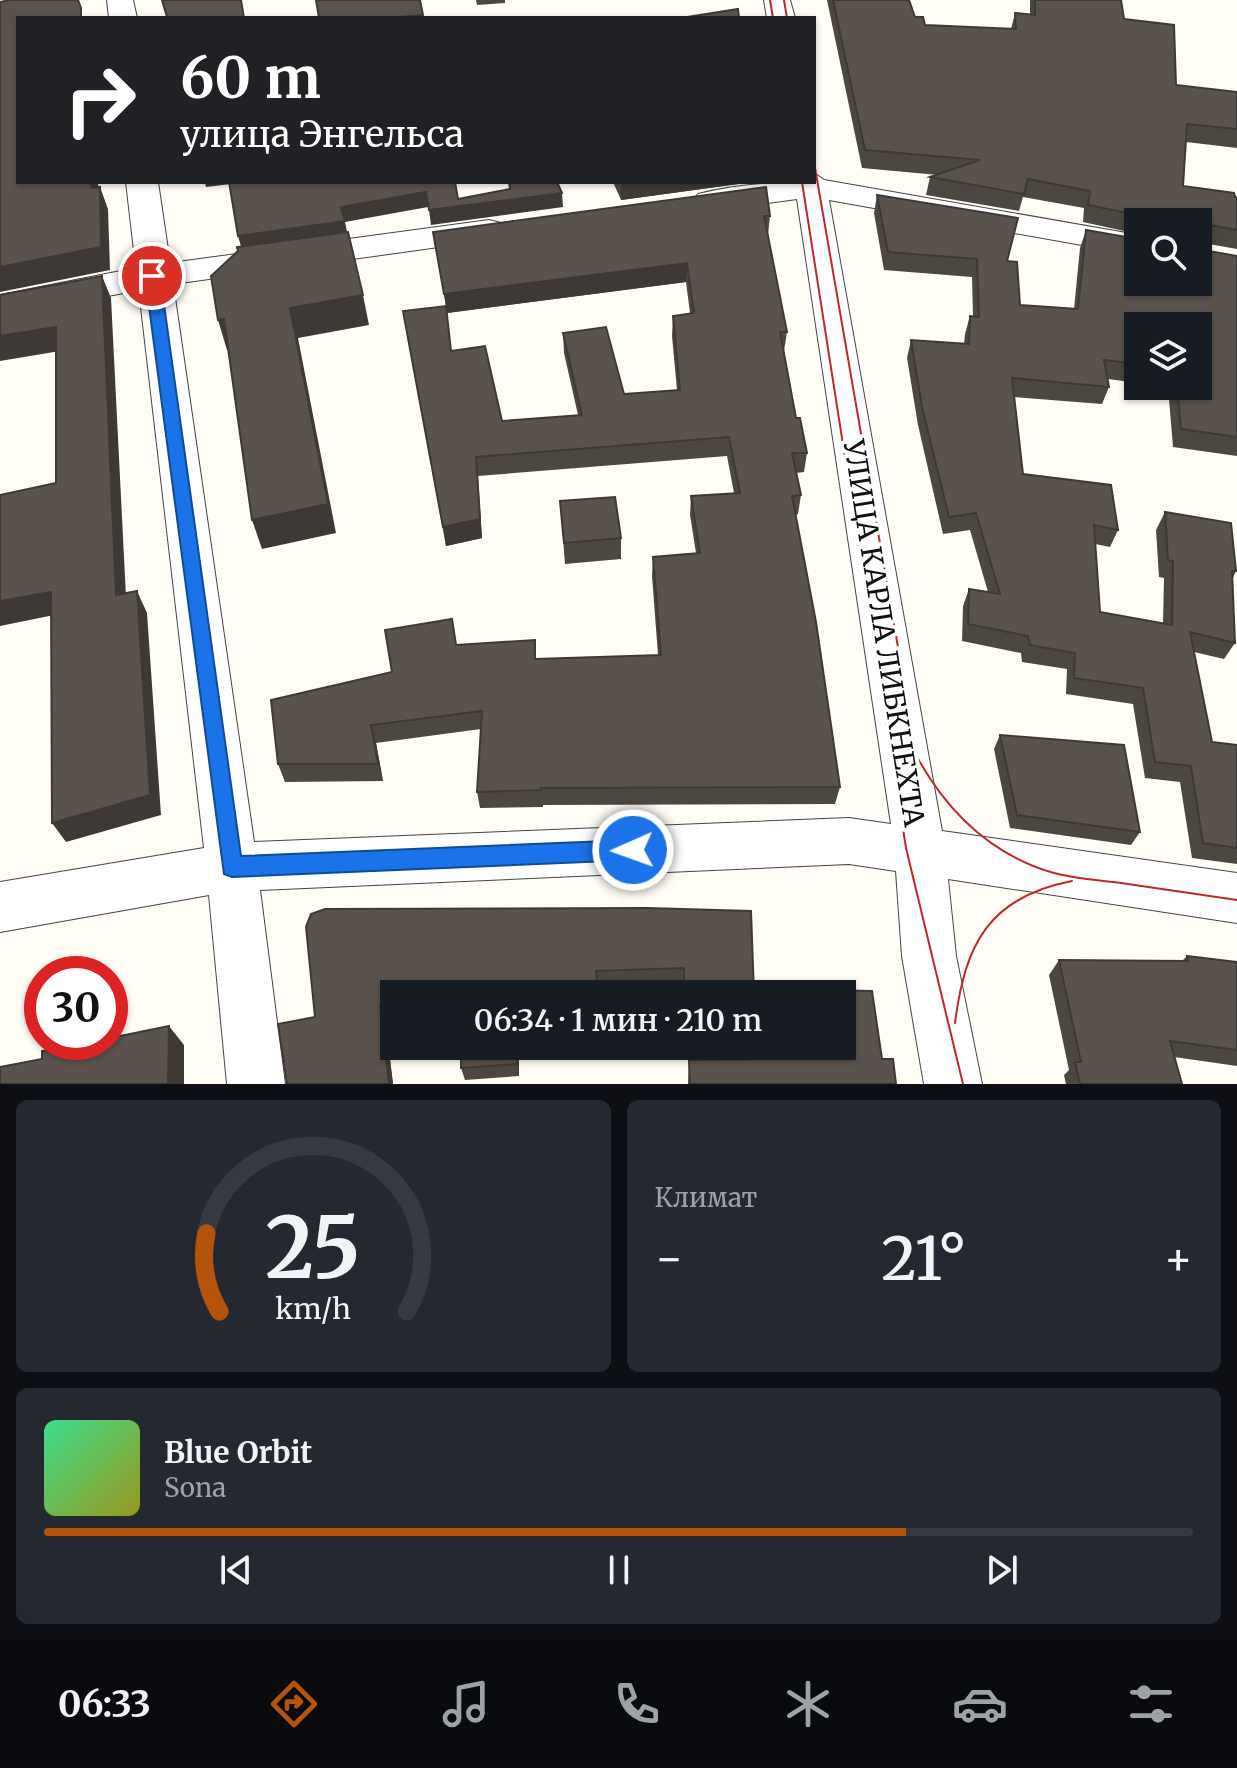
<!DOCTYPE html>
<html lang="ru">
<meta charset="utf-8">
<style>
body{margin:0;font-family:Merriweather,serif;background:#242831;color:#f1f3f6;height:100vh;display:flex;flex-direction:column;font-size:30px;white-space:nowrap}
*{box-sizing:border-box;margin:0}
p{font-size:26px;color:#9ea1a6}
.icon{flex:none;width:44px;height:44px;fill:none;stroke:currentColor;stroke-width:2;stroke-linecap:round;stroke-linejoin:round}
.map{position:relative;height:1084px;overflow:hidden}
.sheet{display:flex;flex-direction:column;gap:16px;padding:16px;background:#0d0f14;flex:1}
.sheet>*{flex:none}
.hud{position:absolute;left:16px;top:16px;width:800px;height:168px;border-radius:0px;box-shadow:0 2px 6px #0004;background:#202124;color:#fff;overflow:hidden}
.controls{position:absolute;left:1124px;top:208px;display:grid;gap:16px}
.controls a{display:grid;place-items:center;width:88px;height:88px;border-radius:0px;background:#171b24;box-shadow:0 2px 6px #0004;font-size:40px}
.speed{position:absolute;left:24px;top:956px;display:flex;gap:16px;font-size:40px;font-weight:700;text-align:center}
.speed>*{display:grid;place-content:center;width:104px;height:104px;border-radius:50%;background:#171b24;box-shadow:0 2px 6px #0004;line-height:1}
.speed .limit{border:12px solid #d22;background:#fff;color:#111}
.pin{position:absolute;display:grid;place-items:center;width:68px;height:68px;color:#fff;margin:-34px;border:4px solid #fff;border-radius:50%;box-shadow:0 2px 8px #0007}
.me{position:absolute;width:88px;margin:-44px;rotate:268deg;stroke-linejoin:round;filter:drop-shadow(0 0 6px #0008)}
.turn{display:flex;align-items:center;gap:28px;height:168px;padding:0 32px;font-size:36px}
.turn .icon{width:104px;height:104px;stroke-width:2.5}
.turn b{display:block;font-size:56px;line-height:68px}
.big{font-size:60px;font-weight:600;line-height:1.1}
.sheet .tile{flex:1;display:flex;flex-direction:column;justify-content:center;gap:12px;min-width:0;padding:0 28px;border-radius:12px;background:#242831}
.sheet .dial{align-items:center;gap:0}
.dial svg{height:208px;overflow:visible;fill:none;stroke:#363941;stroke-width:7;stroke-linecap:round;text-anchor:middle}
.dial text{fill:#f1f3f6;stroke:none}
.song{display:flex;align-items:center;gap:24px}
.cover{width:96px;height:96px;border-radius:12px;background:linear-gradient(135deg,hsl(150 70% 55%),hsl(60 70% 35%))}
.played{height:8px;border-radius:4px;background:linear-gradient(90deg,#b45309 75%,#363941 75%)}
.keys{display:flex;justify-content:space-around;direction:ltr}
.heat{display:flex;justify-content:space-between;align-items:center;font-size:44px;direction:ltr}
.sheet .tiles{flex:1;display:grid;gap:16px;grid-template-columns:1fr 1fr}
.tile:last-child{grid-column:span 2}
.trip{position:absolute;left:380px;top:980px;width:476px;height:80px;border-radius:0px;background:#171b24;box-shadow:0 2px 6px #0004;font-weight:600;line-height:80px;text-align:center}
.tab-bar{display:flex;height:128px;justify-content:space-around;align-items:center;background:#090b0e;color:#9ea1a6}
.tab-bar .icon{width:56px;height:56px}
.tab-bar .current{color:#b45309}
.tab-bar b{font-size:36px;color:#f1f3f6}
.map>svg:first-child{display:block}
</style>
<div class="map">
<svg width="1237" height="1084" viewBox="0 0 1237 1084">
<rect width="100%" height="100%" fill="#fffdf5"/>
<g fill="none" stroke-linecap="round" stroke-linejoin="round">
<g stroke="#444" stroke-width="2">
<path id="minor" d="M 107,0 L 133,0 L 137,18 L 109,18 Z
M 764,0 L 790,0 L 795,18 L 767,18 Z
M 814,173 L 824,180 L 1138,235 L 1138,255 L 829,200 L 942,831 L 1237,873 L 1237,923 L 948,879 L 956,956 L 982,1084 L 924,1084 L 902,956 L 896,871 L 849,864 L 260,890 L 285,1084 L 227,1084 L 209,895 L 0,932 L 0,882 L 204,848 L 139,290 L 0,317 L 0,295 L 136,268 L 126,182 L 158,182 L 170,263 L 489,220 L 501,223 L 506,230 L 501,237 L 489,240 L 173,284 L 254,842 L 849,818 L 891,824 L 797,199 L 709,211 L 698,208 L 693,201 L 698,194 C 735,185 775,182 814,182 Z"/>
</g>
<use href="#minor" fill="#fff" fill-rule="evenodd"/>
<path stroke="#c32728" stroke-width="2" d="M 770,0 L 773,18
M 784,0 L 787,18
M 814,162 L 917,757 C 948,813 991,855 1054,873 C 1076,879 1099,880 1121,883 C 1160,889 1198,894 1237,900
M 802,182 L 906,848 L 963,1084
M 955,1023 C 965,944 989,897 1072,881"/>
</g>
<path fill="#4d4742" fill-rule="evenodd" d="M 420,0 L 423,18 L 319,18 Z
M 476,0 L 505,0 L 505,3 L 477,5 Z
M 827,0 L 909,0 L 915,17 L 925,25 L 1011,29 L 1015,13 L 1030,14 L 1030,0 L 1121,0 L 1124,19 L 1176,85 L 1237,92 L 1237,148 L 1186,142 L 1183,186 L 1237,197 L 1237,249 L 1203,243 L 1203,250 L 1237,256 L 1237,456 L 1173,447 L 1168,387 L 1160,386 L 1198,386 L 1138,326 L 1138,383 L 1108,379 L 1109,387 L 1102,404 L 1014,397 L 1023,474 L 1118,530 L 1110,547 L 1095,544 L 1100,612 L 1163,623 L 1164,578 L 1159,577 L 1156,530 L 1165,512 L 1236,571 L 1233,578 L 1235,643 L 1224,659 L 1194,652 L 1212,742 L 1237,745 L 1237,864 L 1192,858 L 1180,782 L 1145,778 L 1133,704 L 1066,694 L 1067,669 L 1022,662 L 1021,653 L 962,641 L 963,606 L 969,589 L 988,592 L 970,530 L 943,534 L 918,425 L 907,358 L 911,340 L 964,344 L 965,334 L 970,316 L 973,316 L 972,277 L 884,270 L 874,213 L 877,195 L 1007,261 L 1020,305 L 1074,309 L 1080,248 L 1086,230 L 1138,282 L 1198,222 L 1138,222 L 1138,234 L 1083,222 L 1084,208 L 1023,197 L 1019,211 L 926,195 L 930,177 L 938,175 L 862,168 Z
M 613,182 L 753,182 L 621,200 Z
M 770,216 L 768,235 L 787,332 L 784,351 L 796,418 L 807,453 L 804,472 L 796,473 L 801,495 L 798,514 L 796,515 L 840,787 L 835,804 L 543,805 L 543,807 L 480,808 L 477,792 L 481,729 L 376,743 L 383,781 L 285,782 L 278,764 L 392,672 L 456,645 L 536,659 L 658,655 L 652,576 L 653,557 L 696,553 L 690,515 L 691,496 L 734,493 L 727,456 L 478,476 L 482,538 L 446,546 L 403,311 L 446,306 L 433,232 ZM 686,282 L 690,313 L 673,316 L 672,336 L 677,390 L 624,394 L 563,333 L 564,353 L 578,415 L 502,421 L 451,351 L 447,313 Z
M 560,501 L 621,538 L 621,559 L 565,564 Z
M 1000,735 L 1140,832 L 1131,845 L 1010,828 L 994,749 Z
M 647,908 L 754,994 L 682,994 L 682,981 L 597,984 L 598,994 L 394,994 L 394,1017 L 385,1018 L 393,1084 L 287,1084 L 315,1017 Z
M 1187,956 L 1237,962 L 1237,1066 L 1174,1057 L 1182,1084 L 1066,1084 L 1064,1075 L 1069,1070 L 1049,975 L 1059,960 L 1182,961 Z
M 777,989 L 872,991 L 882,1059 L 893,1059 L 896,1084 L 688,1084 L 689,1060 L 779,1059 L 777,1046 L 842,1046 L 842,994 L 776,994 Z
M 461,1046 L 601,1046 L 601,1047 L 519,1047 L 519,1076 L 465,1080 L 461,1068 Z"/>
<path fill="#3f3936" d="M 91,182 L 98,182 L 100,211 L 92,188 Z
M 205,182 L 231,182 L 231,184 L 206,187 Z
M 621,182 L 753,182 L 621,200 Z
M 100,187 L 108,209 L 110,270 L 0,292 L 0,267 Z
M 426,192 L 428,207 L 345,222 L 348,236 L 242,250 L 238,236 L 341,207 Z
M 562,193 L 563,207 L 431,225 L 429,210 Z
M 687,263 L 686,282 L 447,313 L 444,294 Z
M 102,276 L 111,298 L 127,617 L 116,595 Z
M 363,295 L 369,325 L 298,338 L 336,533 L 262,549 L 252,520 L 290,308 Z
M 224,319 L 234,349 L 227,350 L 218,320 Z
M 56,327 L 66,350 L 0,361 L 0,336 Z
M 476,457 L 482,538 L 446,546 L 443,527 Z
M 137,591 L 147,613 L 161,815 L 66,842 L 52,823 Z
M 51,592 L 64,613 L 0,626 L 0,601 Z
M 371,725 L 376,743 L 383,781 L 378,764 Z
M 380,1005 L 385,1018 L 393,1084 L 389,1084 Z
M 169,1026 L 184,1045 L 184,1084 L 168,1084 Z
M 517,1046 L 519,1046 L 519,1076 L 517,1064 Z"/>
<path fill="#5a524d" stroke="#3f3936" stroke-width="2" d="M 10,0 L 78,0 L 81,8 L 81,18 L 18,18 L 18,182 L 91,182 L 92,188 L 100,187 L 101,247 L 0,267 L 0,2 Z
M 162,0 L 241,0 L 244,18 L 167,17 Z
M 316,0 L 420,0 L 423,15 L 388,18 L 319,18 Z
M 833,0 L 909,0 L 915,17 L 923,17 L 925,25 L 1016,29 L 1015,13 L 1035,15 L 1035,0 L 1121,0 L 1124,19 L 1174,25 L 1176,85 L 1237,92 L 1237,129 L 1187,124 L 1183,186 L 1234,193 L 1235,197 L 1237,197 L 1237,230 L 1204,224 L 1203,250 L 1237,256 L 1237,437 L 1181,429 L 1177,386 L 1198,386 L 1198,326 L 1138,326 L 1138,364 L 1104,360 L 1109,387 L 1012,378 L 1023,474 L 1111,485 L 1118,530 L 1094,525 L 1100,612 L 1172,625 L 1173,561 L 1168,560 L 1165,512 L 1231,523 L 1236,571 L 1232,571 L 1235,643 L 1190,632 L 1212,742 L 1237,745 L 1237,848 L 1203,843 L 1191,766 L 1155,762 L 1143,688 L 1074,678 L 1075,653 L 1030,645 L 1028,636 L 968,624 L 969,589 L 1000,594 L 976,513 L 949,517 L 922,407 L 911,340 L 969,344 L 970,316 L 979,317 L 977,259 L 888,252 L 877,195 L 1018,218 L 1007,261 L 1017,262 L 1020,305 L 1078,309 L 1086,230 L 1138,239 L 1138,282 L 1198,282 L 1198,222 L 1148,222 L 1148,217 L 1088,205 L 1090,191 L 1028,179 L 1024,194 L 930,177 L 980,160 L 865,150 Z
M 738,9 L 739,18 L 681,18 Z
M 229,182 L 455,182 L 458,199 L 510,189 L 509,182 L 557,182 L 562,193 L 429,210 L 426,192 L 341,207 L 345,221 L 238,236 Z
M 766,187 L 770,216 L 764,216 L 787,332 L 780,332 L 796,418 L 800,418 L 807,453 L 792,453 L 801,495 L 792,496 L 816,622 L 840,787 L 541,788 L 541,790 L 477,792 L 482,711 L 371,725 L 378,764 L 278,764 L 271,700 L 392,672 L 385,630 L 452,619 L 456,645 L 535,640 L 535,659 L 661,655 L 653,557 L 700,553 L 691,496 L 740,493 L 729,437 L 476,457 L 480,519 L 443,527 L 403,311 L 446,306 L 451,351 L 485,346 L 502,421 L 582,415 L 563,333 L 606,327 L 624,394 L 680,390 L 673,316 L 694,313 L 687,263 L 444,294 L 433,232 Z
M 348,232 L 363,295 L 290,308 L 328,504 L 252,520 L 224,319 L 218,320 L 211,276 L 238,251 L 237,247 Z
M 102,276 L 116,595 L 137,591 L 150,795 L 52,823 L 51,592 L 0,601 L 0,495 L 56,483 L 56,327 L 0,336 L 0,295 Z
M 615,497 L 621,538 L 564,543 L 560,501 Z
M 1000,735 L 1124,745 L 1140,832 L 1017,815 Z
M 647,908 L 751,911 L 754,994 L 684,994 L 684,968 L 596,971 L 598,994 L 462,994 L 462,991 L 445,994 L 394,994 L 394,1003 L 380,1005 L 389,1084 L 287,1084 L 278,1024 L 315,1017 L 306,927 L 311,914 L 325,909 Z
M 1187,956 L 1237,962 L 1237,1050 L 1170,1041 L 1182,1084 L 1080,1084 L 1075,1062 L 1081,1062 L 1059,960 L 1188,961 Z
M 777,989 L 872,991 L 882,1059 L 893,1059 L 896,1084 L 690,1084 L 689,1060 L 784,1059 L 782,1046 L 842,1046 L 842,994 L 778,994 Z
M 169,1026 L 168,1084 L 0,1084 L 0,1067 L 42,1059 L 42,1051 L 88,1042 L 110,1042 L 110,1038 Z
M 461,1046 L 517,1046 L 517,1064 L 461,1068 Z"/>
<path fill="#1a73e8" stroke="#114b97" stroke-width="2" d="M 152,271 L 160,276 L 241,856 L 633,840 L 640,843 L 644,850 L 640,857 L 633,860 L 232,877 L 224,874 L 145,276 Z"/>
<g text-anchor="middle" stroke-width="8" stroke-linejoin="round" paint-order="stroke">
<g font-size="28" fill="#111" stroke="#fff">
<text transform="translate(884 633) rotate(81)" y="10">УЛИЦА КАРЛА ЛИБКНЕХТА</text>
</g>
</g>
</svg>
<div class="controls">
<a><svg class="icon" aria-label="search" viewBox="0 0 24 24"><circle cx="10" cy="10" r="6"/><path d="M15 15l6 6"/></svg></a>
<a><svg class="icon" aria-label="layers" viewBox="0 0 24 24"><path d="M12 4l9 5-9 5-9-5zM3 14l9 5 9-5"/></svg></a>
</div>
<div class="speed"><div class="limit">30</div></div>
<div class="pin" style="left:152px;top:276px;background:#d93025"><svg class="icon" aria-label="arrive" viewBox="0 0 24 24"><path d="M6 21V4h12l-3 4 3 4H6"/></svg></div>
<svg class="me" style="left:633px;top:850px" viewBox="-20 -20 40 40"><circle r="17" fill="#1a73e8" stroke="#fff" stroke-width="3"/><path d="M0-11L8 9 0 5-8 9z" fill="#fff"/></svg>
<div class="trip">06:34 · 1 мин · 210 m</div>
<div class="hud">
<div class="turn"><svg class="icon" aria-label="right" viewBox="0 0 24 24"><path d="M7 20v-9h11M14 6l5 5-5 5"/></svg><div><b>60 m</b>улица Энгельса</div></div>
</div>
</div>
<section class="sheet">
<div class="tiles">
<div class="tile dial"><svg viewBox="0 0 100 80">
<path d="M14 69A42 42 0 1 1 86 69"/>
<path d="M14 69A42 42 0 0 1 9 39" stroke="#b45309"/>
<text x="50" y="56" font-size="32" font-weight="700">25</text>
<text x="50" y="72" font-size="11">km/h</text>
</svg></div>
<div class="tile"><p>Климат</p>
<div class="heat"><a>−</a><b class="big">21°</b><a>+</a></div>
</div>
<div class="tile">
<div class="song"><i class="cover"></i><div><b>Blue Orbit</b><p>Sona</p></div></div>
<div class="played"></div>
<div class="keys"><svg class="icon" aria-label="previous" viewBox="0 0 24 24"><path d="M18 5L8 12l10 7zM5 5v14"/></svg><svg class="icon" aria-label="pause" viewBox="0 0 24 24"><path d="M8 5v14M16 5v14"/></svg><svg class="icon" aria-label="next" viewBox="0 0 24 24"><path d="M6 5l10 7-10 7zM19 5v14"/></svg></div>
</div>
</div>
</section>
<nav class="tab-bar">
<b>06:33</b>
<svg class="icon current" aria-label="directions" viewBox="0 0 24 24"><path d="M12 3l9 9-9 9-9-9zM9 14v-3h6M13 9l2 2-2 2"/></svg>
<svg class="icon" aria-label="music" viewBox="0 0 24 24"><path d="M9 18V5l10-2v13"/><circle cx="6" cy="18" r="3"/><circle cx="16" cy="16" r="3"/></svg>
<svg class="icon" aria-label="phone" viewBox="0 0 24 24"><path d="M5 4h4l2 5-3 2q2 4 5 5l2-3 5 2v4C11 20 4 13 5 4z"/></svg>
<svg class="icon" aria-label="climate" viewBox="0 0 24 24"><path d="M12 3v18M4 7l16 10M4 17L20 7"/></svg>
<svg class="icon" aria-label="car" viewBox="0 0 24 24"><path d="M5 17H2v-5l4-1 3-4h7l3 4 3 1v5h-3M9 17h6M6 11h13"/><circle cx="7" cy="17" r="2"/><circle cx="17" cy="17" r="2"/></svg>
<svg class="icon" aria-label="filters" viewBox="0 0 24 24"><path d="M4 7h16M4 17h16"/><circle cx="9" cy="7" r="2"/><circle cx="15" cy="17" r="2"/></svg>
</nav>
